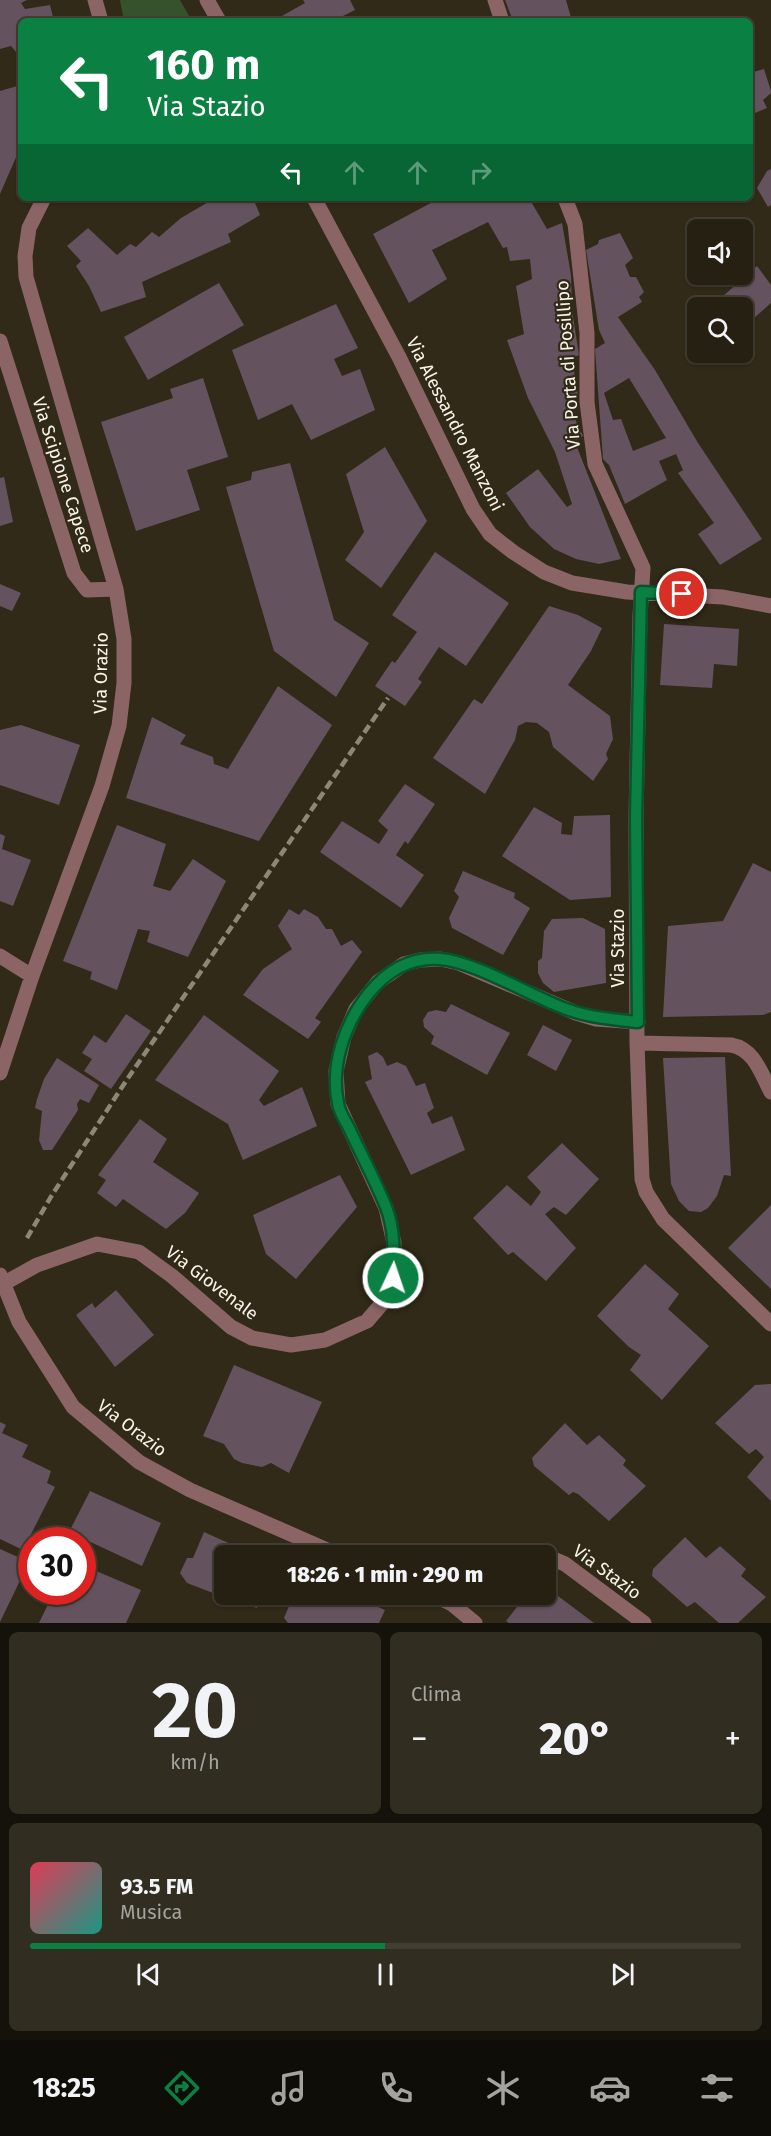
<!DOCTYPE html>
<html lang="it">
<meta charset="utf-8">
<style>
body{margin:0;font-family:"Fira Sans",sans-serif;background:#312d20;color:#f1f3f6;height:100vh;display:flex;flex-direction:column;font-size:22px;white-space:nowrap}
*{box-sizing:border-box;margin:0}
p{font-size:20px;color:#a3a39f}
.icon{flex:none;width:33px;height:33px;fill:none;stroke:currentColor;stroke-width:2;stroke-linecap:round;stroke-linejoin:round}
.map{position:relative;height:1623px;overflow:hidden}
.sheet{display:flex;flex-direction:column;gap:9px;padding:9px;background:#14120a;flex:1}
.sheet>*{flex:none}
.top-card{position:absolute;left:18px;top:18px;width:735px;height:183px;border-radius:9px;box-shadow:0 2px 4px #0004,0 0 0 2px #423e32;background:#0b8043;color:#fff;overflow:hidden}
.controls{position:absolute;left:687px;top:219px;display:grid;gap:12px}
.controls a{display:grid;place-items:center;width:66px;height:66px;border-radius:9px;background:#252012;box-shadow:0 2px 4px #0004,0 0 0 2px #423e32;font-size:30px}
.speed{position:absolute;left:18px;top:1527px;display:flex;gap:12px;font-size:30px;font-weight:700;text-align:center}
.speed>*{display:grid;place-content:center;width:78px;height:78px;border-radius:50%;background:#252012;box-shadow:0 2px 4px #0004,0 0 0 2px #423e32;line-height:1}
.speed .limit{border:9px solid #d22;background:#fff;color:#111}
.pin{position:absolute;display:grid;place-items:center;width:51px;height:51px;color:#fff;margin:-26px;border:3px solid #fff;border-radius:50%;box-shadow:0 2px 6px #0007}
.me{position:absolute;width:66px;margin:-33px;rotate:3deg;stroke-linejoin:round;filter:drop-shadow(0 0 4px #0008)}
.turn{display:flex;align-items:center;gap:21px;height:126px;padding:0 30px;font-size:27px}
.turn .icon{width:78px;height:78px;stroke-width:2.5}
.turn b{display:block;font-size:42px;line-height:51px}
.lanes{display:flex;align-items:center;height:57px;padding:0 30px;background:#0003;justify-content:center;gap:30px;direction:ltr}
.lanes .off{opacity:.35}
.big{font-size:45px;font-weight:800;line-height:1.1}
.sheet .tile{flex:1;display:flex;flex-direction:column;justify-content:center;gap:9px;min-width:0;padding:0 21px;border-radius:9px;background:#312d20}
.sheet .dial{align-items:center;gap:0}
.dial b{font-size:78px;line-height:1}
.song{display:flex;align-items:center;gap:18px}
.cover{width:72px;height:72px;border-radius:9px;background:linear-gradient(135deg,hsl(350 70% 55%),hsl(170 70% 35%))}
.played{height:6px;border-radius:3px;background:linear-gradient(90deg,#0b8043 50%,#423e32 50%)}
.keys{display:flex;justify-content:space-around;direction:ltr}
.heat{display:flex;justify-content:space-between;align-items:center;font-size:33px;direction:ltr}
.sheet .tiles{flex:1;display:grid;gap:9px;grid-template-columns:1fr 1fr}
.tile:last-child{grid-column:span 2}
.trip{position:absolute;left:214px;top:1545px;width:342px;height:60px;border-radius:9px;background:#252012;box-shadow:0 2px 4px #0004,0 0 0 2px #423e32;font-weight:800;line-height:60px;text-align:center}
.menu{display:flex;height:96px;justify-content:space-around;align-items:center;background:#0f0d07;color:#a3a39f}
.menu .icon{width:42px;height:42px}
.menu .on{color:#0b8043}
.menu b{font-size:27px;color:#f1f3f6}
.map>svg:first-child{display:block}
</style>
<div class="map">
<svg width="771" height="1623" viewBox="0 0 771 1623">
<rect width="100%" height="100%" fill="#312a18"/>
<path fill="#36522d" d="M 120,0 L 180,0 L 192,21 L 124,21 Z"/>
<path fill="#65525f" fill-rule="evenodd" d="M 0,0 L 27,0 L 21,3 L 25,9 L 50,5 L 54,21 L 21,21 L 21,50 L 16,52 L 11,46 L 0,49 Z
M 303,0 L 350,0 L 355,10 L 333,21 L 273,21 L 305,3 Z
M 505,0 L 566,0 L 572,21 L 513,21 Z
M 764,69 L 771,91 L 771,93 L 763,100 L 767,108 L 750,115 L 750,73 Z
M 21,85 L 21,146 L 0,194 L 0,91 Z
M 771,169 L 771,205 L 768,207 L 757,188 L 767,171 Z
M 209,198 L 253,198 L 260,215 L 228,234 L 231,242 L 142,282 L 146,297 L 101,312 L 89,286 L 76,266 L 81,261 L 67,246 L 88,228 L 117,255 L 130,244 L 136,247 L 152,232 L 159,237 L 181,218 L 210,201 Z
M 440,198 L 529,198 L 547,229 L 562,223 L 571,275 L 572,310 L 579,355 L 572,358 L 578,396 L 570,408 L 583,436 L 575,442 L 621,559 L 599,564 L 576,559 L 554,549 L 530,527 L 506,493 L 538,469 L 567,507 L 572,504 L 555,452 L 528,398 L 507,340 L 524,334 L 516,286 L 532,279 L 530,259 L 510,261 L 507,247 L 503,248 L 488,222 L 432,250 L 447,279 L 409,303 L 373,234 Z
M 620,233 L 633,258 L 625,265 L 630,277 L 636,277 L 644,292 L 639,297 L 642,302 L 618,317 L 655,370 L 698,443 L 762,539 L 720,565 L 698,534 L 714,523 L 678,473 L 683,470 L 676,454 L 659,461 L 667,480 L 625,504 L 609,465 L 603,459 L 595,349 L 605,343 L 599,330 L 586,250 L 598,244 L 599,240 ZM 629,378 L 666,438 L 633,451 L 621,419 L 613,420 L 604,393 Z
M 757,266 L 771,285 L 771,303 L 746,325 L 742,321 L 742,308 L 731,308 L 722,297 Z
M 219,283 L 244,325 L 148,380 L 124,337 Z
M 336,304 L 358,348 L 334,359 L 342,376 L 360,369 L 375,410 L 311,440 L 292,404 L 258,420 L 232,350 Z
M 203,378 L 228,457 L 187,470 L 200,510 L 136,531 L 101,422 L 173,398 L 170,389 Z
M 385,447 L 427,521 L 381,588 L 345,560 L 364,532 L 346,474 Z
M 290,463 L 334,620 L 369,643 L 336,697 L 274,651 L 226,487 L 251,480 L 252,472 Z
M 4,477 L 13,522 L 0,526 L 0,478 Z
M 435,552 L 509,603 L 466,666 L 439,647 L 418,679 L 422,682 L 405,706 L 375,686 L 392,661 L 395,663 L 417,632 L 392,615 Z
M 0,584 L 21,593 L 12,611 L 0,606 Z
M 549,606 L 578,615 L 602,628 L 591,651 L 568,685 L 610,716 L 613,739 L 606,754 L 608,759 L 593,781 L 553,747 L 549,732 L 537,723 L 526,722 L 518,726 L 515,740 L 485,794 L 433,758 L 474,699 L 482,704 Z
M 664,624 L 739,629 L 737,666 L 714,664 L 712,688 L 660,685 Z
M 278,686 L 332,725 L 259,841 L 126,798 L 152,717 L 186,735 L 180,744 L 213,757 L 214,764 L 228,769 Z
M 21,725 L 80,745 L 59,805 L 0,785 L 0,730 Z
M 405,784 L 435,804 L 408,844 L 405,841 L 396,855 L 424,875 L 401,908 L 320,852 L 342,821 L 379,844 L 388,830 L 378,821 Z
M 534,807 L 562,823 L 561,834 L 572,835 L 574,816 L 610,815 L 611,897 L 570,900 L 502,856 Z
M 117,825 L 166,844 L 153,886 L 170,891 L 193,859 L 226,881 L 188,957 L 147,942 L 150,931 L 138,929 L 117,990 L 90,979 L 92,972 L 63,961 Z
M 0,834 L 5,836 L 2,849 L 31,860 L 13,906 L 0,901 Z
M 753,863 L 771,872 L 771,1012 L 763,1015 L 663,1017 L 668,926 L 723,921 Z
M 463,871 L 515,893 L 514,898 L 530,908 L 503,955 L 452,928 L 449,918 L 459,897 L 454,891 Z
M 289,909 L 299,915 L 304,909 L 318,917 L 326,929 L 332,929 L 341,946 L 352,940 L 362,952 L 315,1018 L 321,1022 L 308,1039 L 243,995 L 263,969 L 292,949 L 278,926 Z
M 583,918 L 605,929 L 606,983 L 554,992 L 543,983 L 538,973 L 538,961 L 542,958 L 544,931 L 552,919 Z
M 451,1004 L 510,1033 L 487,1075 L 431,1044 L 434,1036 L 424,1027 L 423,1020 L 428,1012 L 436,1010 L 446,1012 Z
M 126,1014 L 151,1031 L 111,1089 L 84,1071 L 92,1059 L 82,1053 L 94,1035 L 106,1043 Z
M 204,1015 L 279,1071 L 259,1100 L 264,1106 L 302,1087 L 317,1126 L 243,1160 L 228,1124 L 155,1080 Z
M 543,1025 L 572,1040 L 556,1071 L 527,1055 Z
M 377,1052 L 383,1057 L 387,1066 L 397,1062 L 406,1066 L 416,1086 L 425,1083 L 434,1108 L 427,1113 L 432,1124 L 452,1116 L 465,1150 L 411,1175 L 365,1082 L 372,1079 L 368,1056 Z
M 725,1057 L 731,1176 L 724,1175 L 717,1196 L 708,1208 L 701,1212 L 689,1211 L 679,1201 L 671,1184 L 663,1058 Z
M 57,1058 L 99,1085 L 89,1103 L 80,1099 L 77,1104 L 78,1110 L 52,1150 L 43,1150 L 39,1140 L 42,1111 L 35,1108 L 37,1099 L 44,1079 Z
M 140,1119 L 167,1139 L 153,1162 L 199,1193 L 185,1213 L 166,1229 L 123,1199 L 116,1207 L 97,1193 L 106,1180 L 98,1175 Z
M 562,1143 L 599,1179 L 566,1215 L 554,1207 L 545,1214 L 576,1248 L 546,1281 L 513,1252 L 508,1255 L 473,1218 L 507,1185 L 531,1206 L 541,1192 L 527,1177 Z
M 340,1175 L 357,1207 L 296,1279 L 266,1254 L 253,1215 Z
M 771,1205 L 771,1289 L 728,1248 Z
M 645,1264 L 679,1294 L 668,1309 L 709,1346 L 662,1400 L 630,1370 L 641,1355 L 629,1347 L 597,1316 Z
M 116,1290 L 154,1335 L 115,1367 L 76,1315 L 92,1303 L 95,1308 Z
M 234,1365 L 322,1402 L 289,1473 L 271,1463 L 262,1467 L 242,1463 L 234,1459 L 224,1444 L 203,1436 Z
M 771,1384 L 771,1501 L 747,1477 L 764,1457 L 756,1449 L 749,1454 L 715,1423 L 755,1385 Z
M 0,1422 L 6,1425 L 2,1433 L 28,1445 L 22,1457 L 51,1471 L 47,1483 L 55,1487 L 23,1550 L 0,1539 Z
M 565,1423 L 587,1445 L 599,1435 L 626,1460 L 623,1465 L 646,1486 L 609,1521 L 578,1494 L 573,1492 L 569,1495 L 534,1466 L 532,1458 Z
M 90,1491 L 161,1523 L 142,1566 L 69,1532 Z
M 204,1532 L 257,1556 L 225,1556 L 225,1594 L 262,1594 L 257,1608 L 239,1603 L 187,1583 L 180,1573 L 187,1558 L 193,1558 Z
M 685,1537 L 706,1558 L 720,1546 L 746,1569 L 741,1576 L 766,1597 L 738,1623 L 719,1623 L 695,1602 L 687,1607 L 652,1576 L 653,1569 Z
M 0,1549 L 29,1562 L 0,1622 Z
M 82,1565 L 141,1590 L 126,1623 L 39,1623 L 54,1592 L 82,1592 Z
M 546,1587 L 594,1623 L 509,1623 L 506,1621 L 527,1594 L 546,1594 Z
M 294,1594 L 348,1594 L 385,1610 L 379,1623 L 288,1623 L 284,1618 Z"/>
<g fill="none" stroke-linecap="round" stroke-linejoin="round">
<path stroke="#8b6566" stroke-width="15" d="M 95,0 L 101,21
M 207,0 L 219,21
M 495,0 L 502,21
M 314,198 L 399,357 L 473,509 L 490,534 L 513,552 L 544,572 L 572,583 L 627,592 L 723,597 L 771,606
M 565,198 L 575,224 L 587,333 L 587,402 L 595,464 L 643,568 L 640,616 L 636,817 L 637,1043 L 642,1179 L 646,1192 L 663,1219 L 771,1324
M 0,341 L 74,573 L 87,590 L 116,589
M 0,956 L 32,976
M 637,1043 L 731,1045 C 754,1049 761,1073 771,1092
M 0,1073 L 32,976 L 102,786 L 119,726 L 124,683 L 124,639 L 116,589 L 26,277 L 25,256 L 29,228 L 44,198
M 0,1275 L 19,1322 L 73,1407 L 139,1462 L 190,1490 L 341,1556
M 3,1284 L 37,1265 L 97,1244 L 139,1252 L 172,1276 L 231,1327 L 252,1338 L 291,1345 L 325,1340 L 367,1321 L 385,1300 L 393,1278 L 394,1243 L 386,1208 L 338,1104 L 336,1071 L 344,1037 L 356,1009 L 378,982 L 404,964 L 420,960 L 440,959 L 459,963 L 576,1013 L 596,1019 L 638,1022
M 502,1556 L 529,1552 L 544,1556
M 546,1556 L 565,1564 L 644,1623
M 431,1594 L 452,1604 L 475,1623"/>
<path stroke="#8d8778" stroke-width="4.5" stroke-dasharray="9 4.5" stroke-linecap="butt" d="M 27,1238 L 52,1195 L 126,1081 L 388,698"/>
</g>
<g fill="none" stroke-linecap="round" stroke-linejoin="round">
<g stroke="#07532c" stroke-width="15">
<path id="route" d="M 393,1278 C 394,1254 395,1230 386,1207 C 375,1180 361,1154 349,1128 C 345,1120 339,1112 338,1103 C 330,1065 345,1023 369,993 C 387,971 411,957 440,959 C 471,961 523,991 554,1004 C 582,1017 607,1019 638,1022 L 636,817 L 641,592 L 682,594"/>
</g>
<use href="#route" stroke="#0b8043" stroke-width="10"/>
</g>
<g text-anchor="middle" stroke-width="4.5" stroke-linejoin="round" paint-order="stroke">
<g font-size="18" fill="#f8f4e8" stroke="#312a18">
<text transform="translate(568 365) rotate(-94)" y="6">Via Porta di Posillipo</text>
<text transform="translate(455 424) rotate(63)" y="6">Via Alessandro Manzoni</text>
<text transform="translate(63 475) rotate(72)" y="6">Via Scipione Capece</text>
<text transform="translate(101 673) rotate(-89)" y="6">Via Orazio</text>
<text transform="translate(618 948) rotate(-90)" y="6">Via Stazio</text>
<text transform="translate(212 1283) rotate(37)" y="6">Via Giovenale</text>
<text transform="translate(132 1428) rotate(37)" y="6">Via Orazio</text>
<text transform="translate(607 1572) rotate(36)" y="6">Via Stazio</text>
</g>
</g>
</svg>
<div class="controls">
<a><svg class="icon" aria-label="sound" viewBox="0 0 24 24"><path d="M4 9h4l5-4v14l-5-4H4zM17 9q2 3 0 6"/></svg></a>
<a><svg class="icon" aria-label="search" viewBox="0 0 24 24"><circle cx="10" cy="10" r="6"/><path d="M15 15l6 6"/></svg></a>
</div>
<div class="speed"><div class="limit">30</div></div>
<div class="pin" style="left:682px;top:594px;background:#d93025"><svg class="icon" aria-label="arrive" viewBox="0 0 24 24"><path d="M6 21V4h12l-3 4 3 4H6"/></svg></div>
<svg class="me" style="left:393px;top:1278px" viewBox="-20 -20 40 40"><circle r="17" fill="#0b8043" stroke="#fff" stroke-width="3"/><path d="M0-11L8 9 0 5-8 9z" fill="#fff"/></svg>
<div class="trip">18:26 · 1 min · 290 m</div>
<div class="top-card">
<div class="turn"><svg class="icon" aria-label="left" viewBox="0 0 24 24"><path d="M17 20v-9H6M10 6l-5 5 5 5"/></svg><div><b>160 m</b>Via Stazio</div></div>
<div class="lanes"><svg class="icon" aria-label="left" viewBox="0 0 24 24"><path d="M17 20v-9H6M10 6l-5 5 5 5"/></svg><svg class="icon off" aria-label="ahead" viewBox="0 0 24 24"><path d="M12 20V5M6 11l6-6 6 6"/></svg><svg class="icon off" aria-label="ahead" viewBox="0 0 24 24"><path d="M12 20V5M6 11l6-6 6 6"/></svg><svg class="icon off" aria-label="right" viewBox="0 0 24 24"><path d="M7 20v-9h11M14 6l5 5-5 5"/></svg></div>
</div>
</div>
<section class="sheet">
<div class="tiles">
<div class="tile dial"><b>20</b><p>km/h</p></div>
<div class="tile"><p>Clima</p>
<div class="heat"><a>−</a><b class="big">20°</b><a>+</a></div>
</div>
<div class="tile">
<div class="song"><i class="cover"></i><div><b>93.5 FM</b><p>Musica</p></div></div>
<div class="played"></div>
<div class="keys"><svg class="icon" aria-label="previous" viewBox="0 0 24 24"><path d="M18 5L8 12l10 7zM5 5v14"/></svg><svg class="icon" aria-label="pause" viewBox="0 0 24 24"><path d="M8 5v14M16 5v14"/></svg><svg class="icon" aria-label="next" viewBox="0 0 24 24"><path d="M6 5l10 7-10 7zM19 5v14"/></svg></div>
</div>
</div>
</section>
<nav class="menu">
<b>18:25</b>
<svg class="icon on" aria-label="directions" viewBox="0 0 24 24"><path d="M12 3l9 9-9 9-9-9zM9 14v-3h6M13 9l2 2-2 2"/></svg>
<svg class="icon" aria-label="music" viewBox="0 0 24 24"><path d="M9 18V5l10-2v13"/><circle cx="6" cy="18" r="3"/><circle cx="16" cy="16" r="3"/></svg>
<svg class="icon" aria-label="phone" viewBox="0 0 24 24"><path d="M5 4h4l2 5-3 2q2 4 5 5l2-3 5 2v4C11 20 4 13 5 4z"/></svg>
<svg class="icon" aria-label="climate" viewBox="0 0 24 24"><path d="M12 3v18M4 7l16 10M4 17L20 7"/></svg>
<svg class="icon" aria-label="car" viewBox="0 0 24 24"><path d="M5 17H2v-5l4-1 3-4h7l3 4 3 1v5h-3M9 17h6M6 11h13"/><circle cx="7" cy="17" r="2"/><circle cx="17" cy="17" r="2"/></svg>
<svg class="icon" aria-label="filters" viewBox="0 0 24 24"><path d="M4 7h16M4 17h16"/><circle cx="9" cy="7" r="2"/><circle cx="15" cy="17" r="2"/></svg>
</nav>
